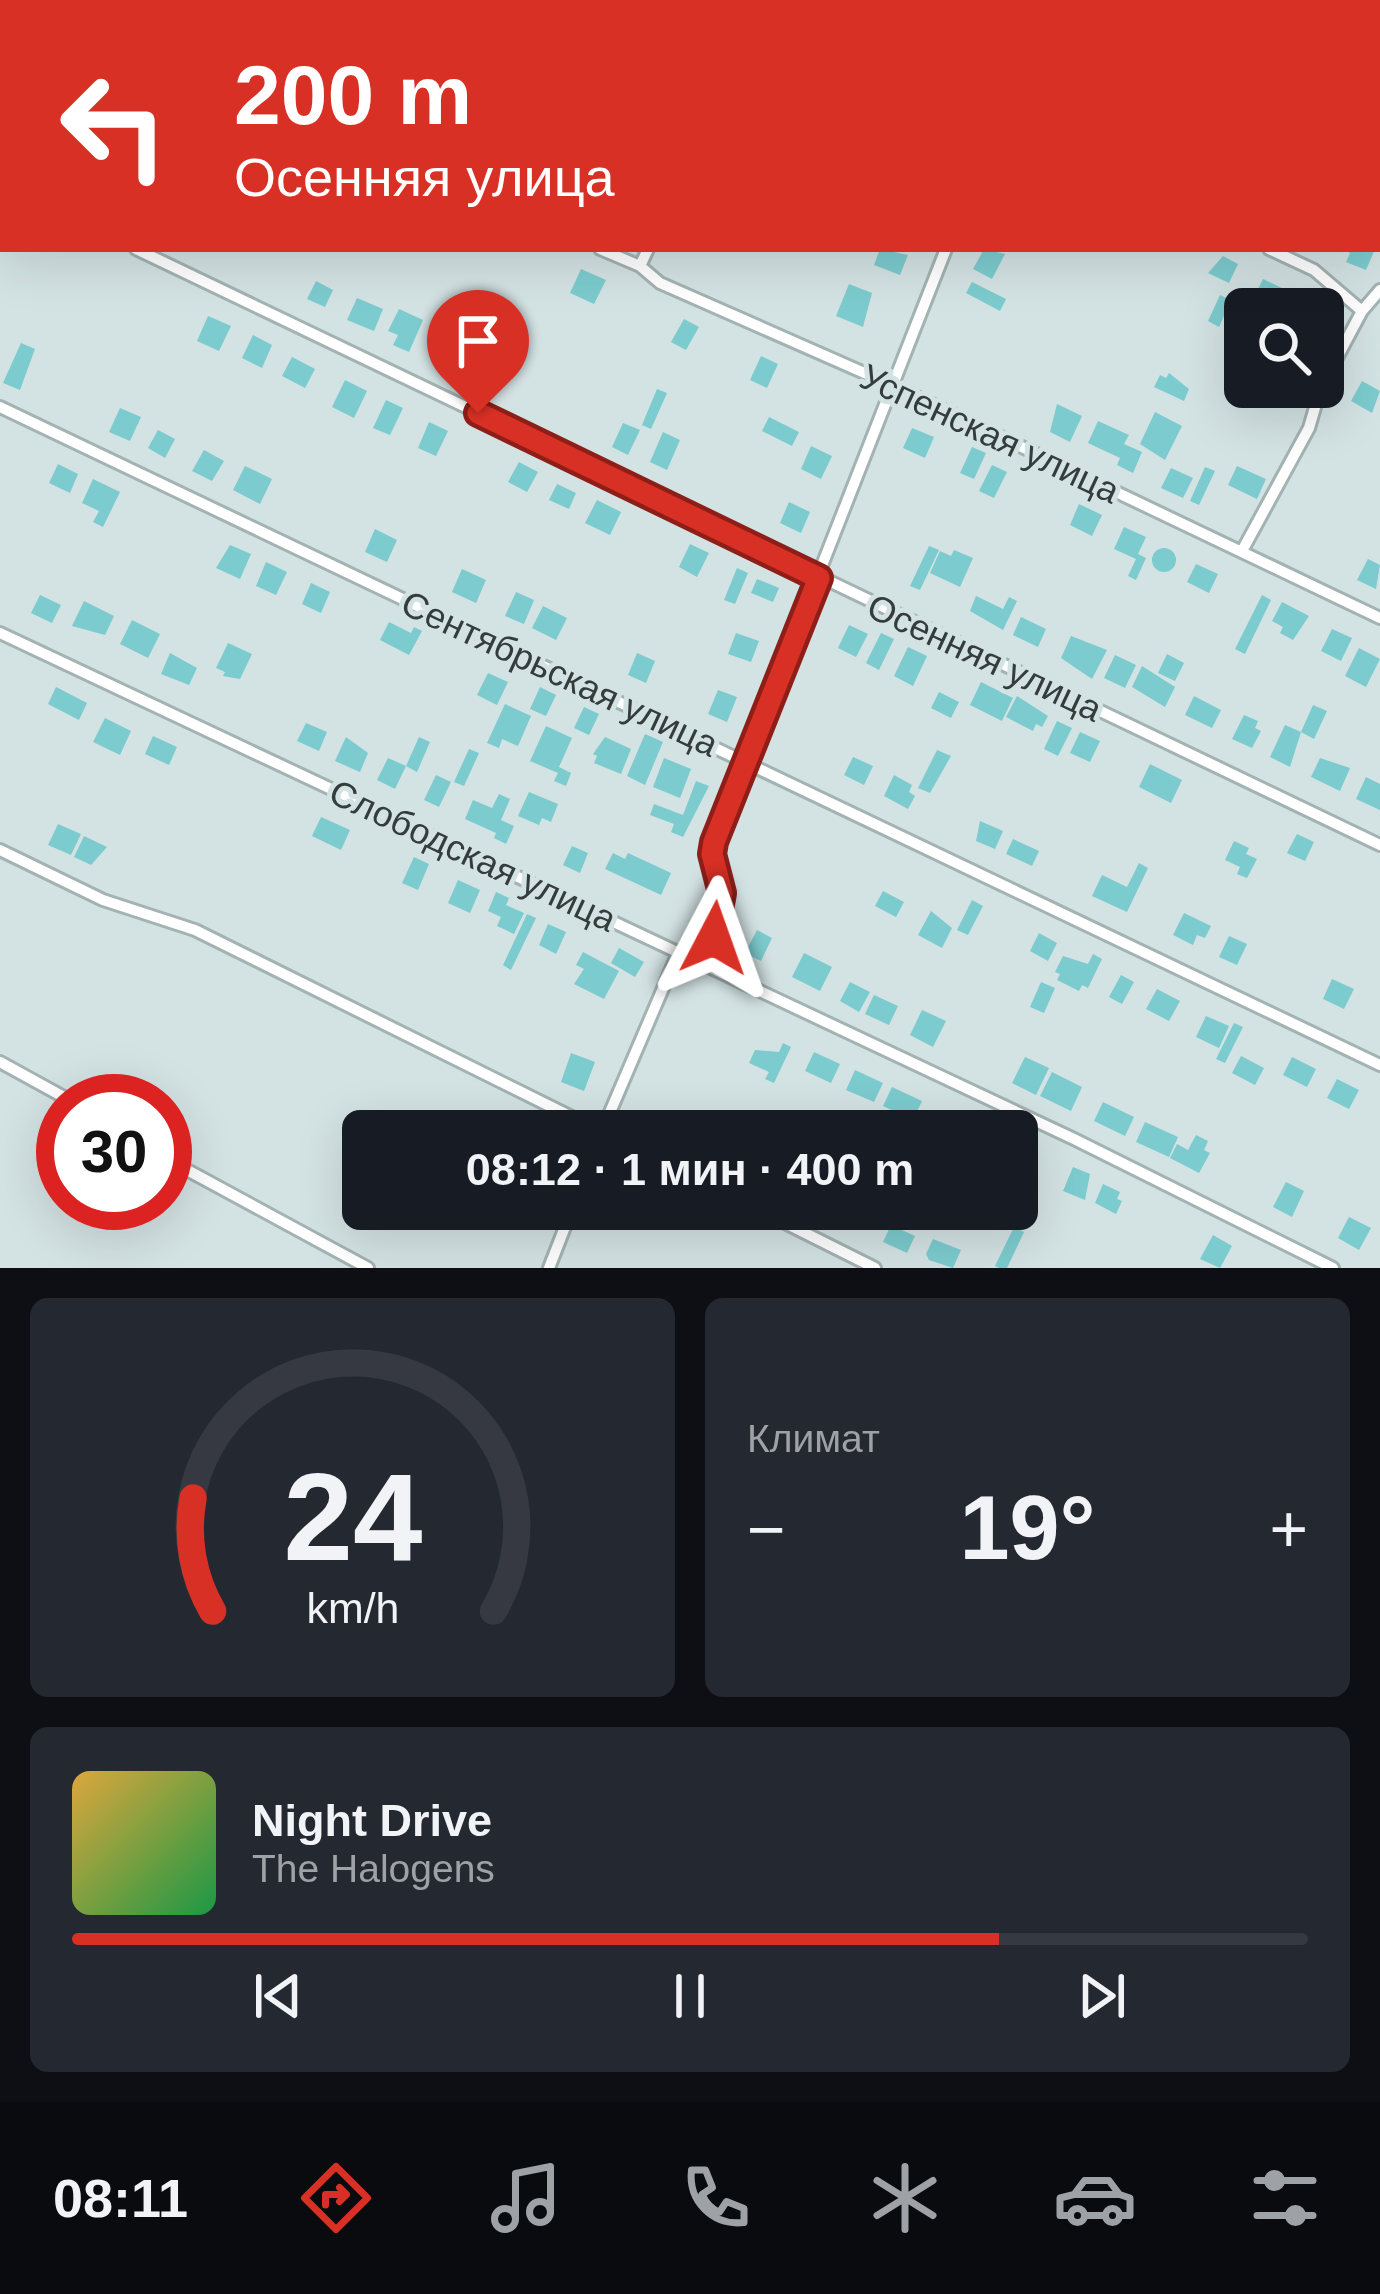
<!DOCTYPE html>
<html lang="ru">
<meta charset="utf-8">
<style>
body{margin:0;font-family:Helvetica,sans-serif;background:#242831;color:#f1f3f6;height:100vh;display:flex;flex-direction:column;font-size:45px;white-space:nowrap}
*{box-sizing:border-box;margin:0}
p{font-size:39px;color:#9ea1a6}
.icon{flex:none;width:66px;height:66px;fill:none;stroke:currentColor;stroke-width:2;stroke-linecap:round;stroke-linejoin:round}
.map{position:relative;height:1268px;overflow:hidden}
.panel{display:flex;flex-direction:column;gap:30px;padding:30px;background:#0d0f14;flex:1}
.panel>*{flex:none}
.hud{position:absolute;left:0px;top:0px;width:1380px;height:252px;box-shadow:0 12px 48px #0002;background:#d93025;color:#fff;overflow:hidden}
.tools{position:absolute;left:1224px;top:288px;display:grid;gap:24px}
.tools a{display:grid;place-items:center;width:120px;height:120px;border-radius:18px;background:#171b24;box-shadow:0 12px 48px #0002;font-size:60px}
.speed{position:absolute;left:36px;top:1074px;display:flex;gap:24px;font-size:60px;font-weight:700;text-align:center}
.speed>*{display:grid;place-content:center;width:156px;height:156px;border-radius:50%;background:#171b24;box-shadow:0 12px 48px #0002;line-height:1}
.speed .limit{border:18px solid #d22;background:#fff;color:#111}
.pin{position:absolute;display:grid;place-items:center;width:102px;height:102px;color:#fff;margin:-123px -51px;border-radius:50% 50% 50% 0;rotate:-45deg;box-shadow:0 0 12px #0007}
.pin .icon{rotate:45deg}
.me{position:absolute;width:132px;margin:-66px;rotate:4deg;stroke-linejoin:round;filter:drop-shadow(0 0 9px #0008)}
.turn{display:flex;align-items:center;gap:42px;height:252px;padding:0 36px;font-size:54px}
.turn .icon{width:156px;height:156px;stroke-width:2.5}
.turn b{display:block;font-size:84px;line-height:102px}
.big{font-size:90px;font-weight:800;line-height:1.1}
.panel .widget{flex:1;display:flex;flex-direction:column;justify-content:center;gap:18px;min-width:0;padding:0 42px;border-radius:18px;background:#242831}
.panel .dial{align-items:center;gap:0}
.dial svg{height:312px;overflow:visible;fill:none;stroke:#363941;stroke-width:7;stroke-linecap:round;text-anchor:middle}
.dial text{fill:#f1f3f6;stroke:none}
.song{display:flex;align-items:center;gap:36px}
.cover{width:144px;height:144px;border-radius:18px;background:linear-gradient(135deg,hsl(40 70% 55%),hsl(140 70% 35%))}
.played{height:12px;border-radius:6px;background:linear-gradient(90deg,#d93025 75%,#363941 75%)}
.keys{display:flex;justify-content:space-around;direction:ltr}
.heat{display:flex;justify-content:space-between;align-items:center;font-size:66px;direction:ltr}
.panel .tiles{flex:1;display:grid;gap:30px;grid-template-columns:1fr 1fr}
.widget:last-child{grid-column:span 2}
.trip{position:absolute;left:342px;top:1110px;width:696px;height:120px;border-radius:18px;background:#171b24;box-shadow:0 12px 48px #0002;font-weight:800;line-height:120px;text-align:center}
.tab-bar{display:flex;height:192px;justify-content:space-around;align-items:center;background:#090b0e;color:#9ea1a6}
.tab-bar .icon{width:84px;height:84px}
.tab-bar .current{color:#d93025}
.tab-bar b{font-size:54px;color:#f1f3f6}
.map>svg:first-child{display:block}
</style>
<div class="map">
<svg width="1380" height="1268" viewBox="0 0 1380 1268">
<rect width="100%" height="100%" fill="#d3e2e3"/>
<path fill="#7ccbce" d="M 880,249 L 908,255 L 900,275 L 874,265 Z
M 984,249 L 1005,254 L 992,279 L 973,269 Z
M 1342,249 L 1375,249 L 1366,270 L 1346,262 L 1350,253 Z
M 1223,256 L 1238,264 L 1229,283 L 1208,273 Z
M 581,269 L 606,280 L 594,304 L 570,293 Z
M 1263,279 L 1286,290 L 1277,308 L 1254,297 Z
M 316,281 L 333,290 L 325,307 L 307,299 Z
M 972,282 L 1006,299 L 1000,311 L 966,293 Z
M 849,284 L 872,293 L 863,327 L 836,316 Z
M 1220,295 L 1231,300 L 1219,327 L 1208,321 Z
M 357,298 L 383,309 L 374,331 L 347,320 Z
M 399,309 L 423,320 L 409,352 L 393,345 L 398,335 L 388,331 Z
M 208,316 L 231,326 L 219,351 L 197,341 Z
M 684,319 L 699,327 L 686,350 L 671,342 Z
M 444,327 L 474,341 L 464,364 L 434,351 Z
M 253,335 L 272,345 L 262,368 L 242,358 Z
M 21,343 L 35,349 L 20,390 L 3,383 Z
M 484,354 L 510,367 L 500,389 L 473,377 Z
M 761,356 L 778,364 L 767,388 L 750,380 Z
M 292,357 L 315,369 L 305,388 L 282,376 Z
M 1169,373 L 1189,389 L 1184,401 L 1154,387 L 1160,375 L 1166,378 Z
M 345,380 L 367,391 L 354,418 L 332,407 Z
M 1362,381 L 1380,391 L 1372,413 L 1351,401 Z
M 657,389 L 667,393 L 651,429 L 642,425 Z
M 386,400 L 403,408 L 390,435 L 373,428 Z
M 1057,404 L 1082,416 L 1070,442 L 1050,432 Z
M 120,408 L 141,417 L 130,441 L 109,432 Z
M 1155,412 L 1182,426 L 1165,460 L 1140,444 Z
M 769,417 L 799,432 L 792,446 L 762,431 Z
M 1098,421 L 1129,435 L 1124,444 L 1142,452 L 1133,473 L 1117,465 L 1120,458 L 1088,443 Z
M 429,422 L 448,431 L 436,456 L 418,448 Z
M 623,423 L 640,430 L 628,455 L 612,447 Z
M 912,428 L 934,437 L 925,458 L 903,448 Z
M 158,430 L 175,439 L 165,458 L 148,448 Z
M 663,432 L 680,440 L 667,470 L 650,462 Z
M 811,446 L 832,456 L 821,479 L 801,469 Z
M 972,447 L 986,453 L 974,479 L 960,473 Z
M 204,450 L 224,461 L 212,481 L 192,471 Z
M 519,462 L 538,472 L 527,492 L 508,482 Z
M 58,464 L 78,474 L 70,493 L 49,483 Z
M 992,465 L 1007,472 L 994,498 L 979,491 Z
M 245,466 L 272,479 L 260,504 L 233,490 Z
M 1237,466 L 1266,479 L 1257,499 L 1228,485 Z
M 1205,467 L 1215,471 L 1199,505 L 1190,501 Z
M 1171,468 L 1193,478 L 1183,498 L 1161,488 Z
M 93,479 L 120,492 L 103,527 L 93,522 L 99,511 L 82,503 Z
M 557,484 L 576,493 L 569,509 L 549,500 Z
M 597,500 L 621,512 L 610,535 L 585,523 Z
M 789,502 L 810,512 L 801,533 L 780,523 Z
M 1079,504 L 1102,515 L 1092,536 L 1070,525 Z
M 1124,527 L 1146,537 L 1138,554 L 1146,558 L 1136,580 L 1128,576 L 1136,559 L 1114,549 Z
M 375,529 L 397,540 L 387,562 L 365,552 Z
M 690,544 L 709,553 L 697,577 L 679,567 Z
M 230,545 L 251,554 L 240,579 L 216,568 Z
M 929,546 L 939,550 L 920,590 L 910,586 Z
M1152 560a12 12 0 1 1 24 0a12 12 0 1 1-24 0Z
M 954,550 L 973,558 L 960,587 L 930,573 L 940,551 L 951,556 Z
M 1368,559 L 1380,565 L 1376,589 L 1357,580 Z
M 266,562 L 287,572 L 276,595 L 256,586 Z
M 1196,564 L 1218,574 L 1209,593 L 1187,582 Z
M 737,568 L 748,573 L 735,604 L 724,600 Z
M 462,569 L 486,580 L 476,603 L 452,592 Z
M 757,579 L 779,588 L 773,602 L 751,593 Z
M 311,583 L 330,592 L 321,613 L 302,604 Z
M 516,592 L 534,600 L 524,624 L 505,616 Z
M 40,595 L 61,605 L 52,623 L 31,613 Z
M 1262,595 L 1271,600 L 1245,654 L 1235,649 Z
M 976,596 L 1003,609 L 1009,597 L 1017,601 L 1003,630 L 970,611 Z
M 84,601 L 114,616 L 105,635 L 72,626 Z
M 1282,602 L 1309,616 L 1293,640 L 1280,633 L 1283,627 L 1272,621 Z
M 543,606 L 567,618 L 556,640 L 532,628 Z
M 1021,617 L 1046,629 L 1038,647 L 1013,635 Z
M 132,620 L 160,634 L 148,658 L 120,644 Z
M 389,622 L 411,633 L 414,627 L 422,631 L 409,655 L 380,640 Z
M 849,625 L 868,634 L 856,657 L 838,648 Z
M 1332,629 L 1352,638 L 1341,661 L 1321,651 Z
M 736,633 L 759,641 L 751,662 L 728,654 Z
M 881,633 L 894,639 L 879,670 L 866,663 Z
M 1071,636 L 1107,650 L 1092,679 L 1061,658 Z
M 228,643 L 252,654 L 240,679 L 223,676 L 225,672 L 216,668 Z
M 908,647 L 927,656 L 913,686 L 894,676 Z
M 1359,648 L 1380,659 L 1366,687 L 1345,676 Z
M 170,653 L 197,668 L 189,685 L 161,674 Z
M 637,653 L 655,661 L 646,683 L 628,675 Z
M 1167,654 L 1184,663 L 1175,681 L 1158,673 Z
M 1115,655 L 1136,665 L 1125,688 L 1104,678 Z
M 1142,666 L 1175,687 L 1165,707 L 1132,687 Z
M 488,673 L 508,682 L 497,705 L 477,695 Z
M 981,682 L 1013,698 L 1002,721 L 970,705 Z
M 56,687 L 87,703 L 79,720 L 48,704 Z
M 540,687 L 556,695 L 546,716 L 530,709 Z
M 718,690 L 737,697 L 727,722 L 708,714 Z
M 939,692 L 959,702 L 951,718 L 931,708 Z
M 1017,696 L 1048,716 L 1042,727 L 1036,724 L 1033,731 L 1006,717 Z
M 1194,696 L 1221,710 L 1212,728 L 1185,715 Z
M 505,704 L 531,716 L 518,746 L 502,739 L 499,748 L 487,743 Z
M 1313,705 L 1327,711 L 1314,739 L 1301,732 Z
M 584,707 L 599,714 L 589,735 L 574,728 Z
M 1244,715 L 1258,721 L 1255,728 L 1261,731 L 1252,748 L 1232,739 Z
M 105,718 L 131,731 L 120,755 L 93,742 Z
M 1057,721 L 1072,728 L 1058,756 L 1044,749 Z
M 306,723 L 327,732 L 319,751 L 297,741 Z
M 1285,725 L 1301,732 L 1290,767 L 1270,757 Z
M 546,726 L 572,738 L 559,767 L 571,773 L 566,786 L 554,781 L 558,773 L 530,761 Z
M 1080,732 L 1100,741 L 1090,762 L 1070,753 Z
M 645,734 L 663,742 L 645,785 L 627,776 Z
M 153,736 L 177,747 L 169,765 L 145,754 Z
M 346,737 L 368,753 L 360,772 L 335,761 Z
M 419,737 L 430,742 L 417,772 L 406,766 Z
M 605,737 L 631,749 L 621,774 L 594,763 L 597,756 L 593,754 Z
M 469,749 L 479,753 L 464,786 L 454,782 Z
M 937,750 L 951,756 L 930,793 L 918,788 Z
M 853,757 L 873,766 L 864,785 L 844,775 Z
M 388,758 L 406,766 L 395,789 L 377,780 Z
M 664,758 L 691,769 L 680,798 L 653,787 Z
M 1320,758 L 1350,768 L 1340,791 L 1311,777 Z
M 1150,764 L 1182,780 L 1171,803 L 1139,787 Z
M 436,775 L 451,782 L 439,807 L 424,800 Z
M 894,775 L 912,785 L 909,792 L 915,796 L 908,809 L 884,796 Z
M 1366,777 L 1380,784 L 1380,810 L 1356,799 Z
M 696,781 L 709,786 L 683,837 L 671,832 L 674,824 L 650,815 L 654,804 L 683,815 Z
M 529,792 L 558,804 L 551,822 L 542,818 L 539,825 L 518,816 Z
M 499,794 L 510,799 L 501,820 L 514,826 L 506,844 L 494,838 L 496,833 L 465,819 L 473,800 L 492,808 Z
M 321,817 L 350,830 L 341,850 L 312,836 Z
M 980,821 L 1003,831 L 995,849 L 976,841 Z
M 58,824 L 81,834 L 71,855 L 48,845 Z
M 1297,834 L 1314,842 L 1305,861 L 1287,853 Z
M 84,836 L 107,847 L 91,865 L 74,857 Z
M 1013,839 L 1039,851 L 1032,866 L 1006,854 Z
M 1234,841 L 1249,848 L 1246,854 L 1257,859 L 1247,878 L 1237,874 L 1240,867 L 1225,860 Z
M 572,846 L 588,853 L 580,873 L 563,865 Z
M 613,853 L 625,859 L 628,853 L 671,873 L 661,895 L 605,869 Z
M 414,857 L 429,864 L 418,890 L 402,883 Z
M 1139,863 L 1148,868 L 1127,912 L 1092,896 L 1102,875 L 1127,887 Z
M 458,880 L 480,890 L 470,913 L 448,903 Z
M 883,891 L 904,902 L 896,917 L 875,906 Z
M 496,892 L 509,898 L 506,905 L 524,913 L 514,934 L 497,926 L 501,917 L 488,911 Z
M 972,900 L 983,906 L 968,935 L 957,930 Z
M 931,911 L 952,928 L 942,948 L 918,935 Z
M 1184,913 L 1211,926 L 1205,938 L 1197,935 L 1193,945 L 1173,935 Z
M 527,914 L 536,918 L 511,970 L 503,965 Z
M 548,924 L 566,932 L 556,954 L 539,945 Z
M 757,930 L 772,938 L 761,961 L 745,953 Z
M 1039,933 L 1057,943 L 1048,961 L 1030,951 Z
M 1229,936 L 1247,944 L 1237,965 L 1219,957 Z
M 619,948 L 644,962 L 635,977 L 611,963 Z
M 583,952 L 619,971 L 604,999 L 574,984 L 584,969 L 576,965 Z
M 804,953 L 832,967 L 820,991 L 792,977 Z
M 1093,954 L 1102,959 L 1088,988 L 1082,985 L 1079,991 L 1057,980 L 1060,974 L 1055,972 L 1063,956 L 1088,964 Z
M 1121,975 L 1134,982 L 1122,1004 L 1109,997 Z
M 1332,979 L 1354,989 L 1344,1009 L 1323,999 Z
M 850,982 L 870,992 L 859,1012 L 840,1001 Z
M 1041,982 L 1055,988 L 1044,1013 L 1030,1007 Z
M 1157,989 L 1180,1001 L 1169,1021 L 1146,1009 Z
M 874,995 L 898,1006 L 889,1025 L 865,1014 Z
M 922,1010 L 946,1021 L 933,1047 L 910,1035 Z
M 1206,1016 L 1229,1026 L 1219,1048 L 1196,1037 Z
M 1234,1023 L 1243,1027 L 1225,1063 L 1216,1059 Z
M 783,1043 L 791,1047 L 774,1083 L 765,1079 L 769,1072 L 749,1063 L 755,1050 L 779,1052 Z
M 814,1052 L 840,1064 L 831,1083 L 805,1071 Z
M 571,1053 L 595,1062 L 584,1091 L 561,1082 Z
M 1241,1056 L 1264,1068 L 1255,1085 L 1232,1073 Z
M 1025,1057 L 1049,1068 L 1036,1095 L 1012,1083 Z
M 1292,1057 L 1316,1069 L 1307,1087 L 1283,1075 Z
M 855,1070 L 883,1083 L 874,1102 L 846,1090 Z
M 1052,1072 L 1082,1087 L 1071,1111 L 1040,1096 Z
M 1337,1079 L 1359,1090 L 1349,1109 L 1327,1098 Z
M 892,1087 L 922,1101 L 913,1120 L 883,1106 Z
M 1103,1102 L 1134,1117 L 1125,1136 L 1094,1121 Z
M 1145,1122 L 1178,1137 L 1169,1157 L 1136,1142 Z
M 1196,1135 L 1208,1141 L 1204,1150 L 1210,1153 L 1199,1173 L 1170,1158 L 1177,1144 L 1188,1150 Z
M 1073,1167 L 1090,1174 L 1085,1200 L 1063,1191 Z
M 1286,1182 L 1304,1191 L 1292,1217 L 1273,1207 Z
M 1103,1184 L 1120,1192 L 1117,1199 L 1122,1201 L 1116,1214 L 1095,1203 Z
M 835,1209 L 866,1209 L 856,1228 L 831,1216 Z
M 1349,1217 L 1371,1228 L 1359,1250 L 1338,1238 Z
M 891,1225 L 915,1236 L 907,1253 L 883,1242 Z
M 1014,1227 L 1024,1232 L 1007,1268 L 999,1268 L 995,1266 Z
M 1213,1235 L 1232,1246 L 1220,1268 L 1200,1259 Z
M 933,1239 L 961,1250 L 953,1268 L 929,1260 L 926,1254 Z"/>
<g fill="none" stroke-linecap="round" stroke-linejoin="round">
<g stroke="#a3b2b2" stroke-width="16">
<path id="minor" d="M 1242,0 L 1248,3
M 758,3 L 760,0
M 1036,3 L 1037,0
M 1377,64 L 1380,66
M 136,249 L 1380,845
M 600,249 L 640,266 L 660,283 L 894,386 L 1380,618
M 1269,249 L 1314,270 L 1362,311
M 640,266 L 648,249
M 1323,384 L 1362,311 L 1380,290
M 0,407 L 1380,1065
M 1242,551 L 1309,428 L 1321,387
M 0,633 L 1074,1139 L 1333,1268
M 0,850 L 103,900 L 195,930 L 600,1131
M 702,962 C 712,941 724,917 722,892 C 720,874 711,860 714,841 L 946,249
M 0,1062 L 71,1101
M 602,1131 L 679,951
M 165,1158 L 368,1268
M 757,1209 L 875,1268
M 549,1268 L 572,1209"/>
</g>
<use href="#minor" stroke="#fff" stroke-width="10"/>
</g>
<g fill="none" stroke-linecap="round" stroke-linejoin="round">
<g stroke="#8d1f18" stroke-width="30">
<path id="route" d="M 478,413 L 819,578 L 714,842 L 712,854 L 722,893 L 714,938"/>
</g>
<use href="#route" stroke="#d93025" stroke-width="21"/>
</g>
<g text-anchor="middle" stroke-width="10" stroke-linejoin="round" paint-order="stroke">
<g font-size="36" fill="#353c3c" stroke="#d3e2e3">
<text transform="translate(990 433) rotate(25)" y="13">Успенская улица</text>
<text transform="translate(985 657) rotate(25)" y="13">Осенняя улица</text>
<text transform="translate(560 673) rotate(25)" y="13">Сентябрьская улица</text>
<text transform="translate(473 855) rotate(25)" y="13">Слободская улица</text>
</g>
</g>
</svg>
<div class="tools">
<a><svg class="icon" aria-label="search" viewBox="0 0 24 24"><circle cx="10" cy="10" r="6"/><path d="M15 15l6 6"/></svg></a>
</div>
<div class="speed"><div class="limit">30</div></div>
<div class="pin" style="left:478px;top:413px;background:#d93025"><svg class="icon" aria-label="arrive" viewBox="0 0 24 24"><path d="M6 21V4h12l-3 4 3 4H6"/></svg></div>
<svg class="me" style="left:714px;top:938px" viewBox="-20 -20 40 40"><path d="M0-17L14 15 0 8-14 15z" fill="#d93025" stroke="#fff" stroke-width="4"/></svg>
<div class="trip">08:12 · 1 мин · 400 m</div>
<div class="hud">
<div class="turn"><svg class="icon" aria-label="left" viewBox="0 0 24 24"><path d="M17 20v-9H6M10 6l-5 5 5 5"/></svg><div><b>200 m</b>Осенняя улица</div></div>
</div>
</div>
<section class="panel">
<div class="tiles">
<div class="widget dial"><svg viewBox="0 0 100 80">
<path d="M14 69A42 42 0 1 1 86 69"/>
<path d="M14 69A42 42 0 0 1 9 40" stroke="#d93025"/>
<text x="50" y="56" font-size="32" font-weight="700">24</text>
<text x="50" y="72" font-size="11">km/h</text>
</svg></div>
<div class="widget"><p>Климат</p>
<div class="heat"><a>−</a><b class="big">19°</b><a>+</a></div>
</div>
<div class="widget">
<div class="song"><i class="cover"></i><div><b>Night Drive</b><p>The Halogens</p></div></div>
<div class="played"></div>
<div class="keys"><svg class="icon" aria-label="previous" viewBox="0 0 24 24"><path d="M18 5L8 12l10 7zM5 5v14"/></svg><svg class="icon" aria-label="pause" viewBox="0 0 24 24"><path d="M8 5v14M16 5v14"/></svg><svg class="icon" aria-label="next" viewBox="0 0 24 24"><path d="M6 5l10 7-10 7zM19 5v14"/></svg></div>
</div>
</div>
</section>
<nav class="tab-bar">
<b>08:11</b>
<svg class="icon current" aria-label="directions" viewBox="0 0 24 24"><path d="M12 3l9 9-9 9-9-9zM9 14v-3h6M13 9l2 2-2 2"/></svg>
<svg class="icon" aria-label="music" viewBox="0 0 24 24"><path d="M9 18V5l10-2v13"/><circle cx="6" cy="18" r="3"/><circle cx="16" cy="16" r="3"/></svg>
<svg class="icon" aria-label="phone" viewBox="0 0 24 24"><path d="M5 4h4l2 5-3 2q2 4 5 5l2-3 5 2v4C11 20 4 13 5 4z"/></svg>
<svg class="icon" aria-label="climate" viewBox="0 0 24 24"><path d="M12 3v18M4 7l16 10M4 17L20 7"/></svg>
<svg class="icon" aria-label="car" viewBox="0 0 24 24"><path d="M5 17H2v-5l4-1 3-4h7l3 4 3 1v5h-3M9 17h6M6 11h13"/><circle cx="7" cy="17" r="2"/><circle cx="17" cy="17" r="2"/></svg>
<svg class="icon" aria-label="filters" viewBox="0 0 24 24"><path d="M4 7h16M4 17h16"/><circle cx="9" cy="7" r="2"/><circle cx="15" cy="17" r="2"/></svg>
</nav>
